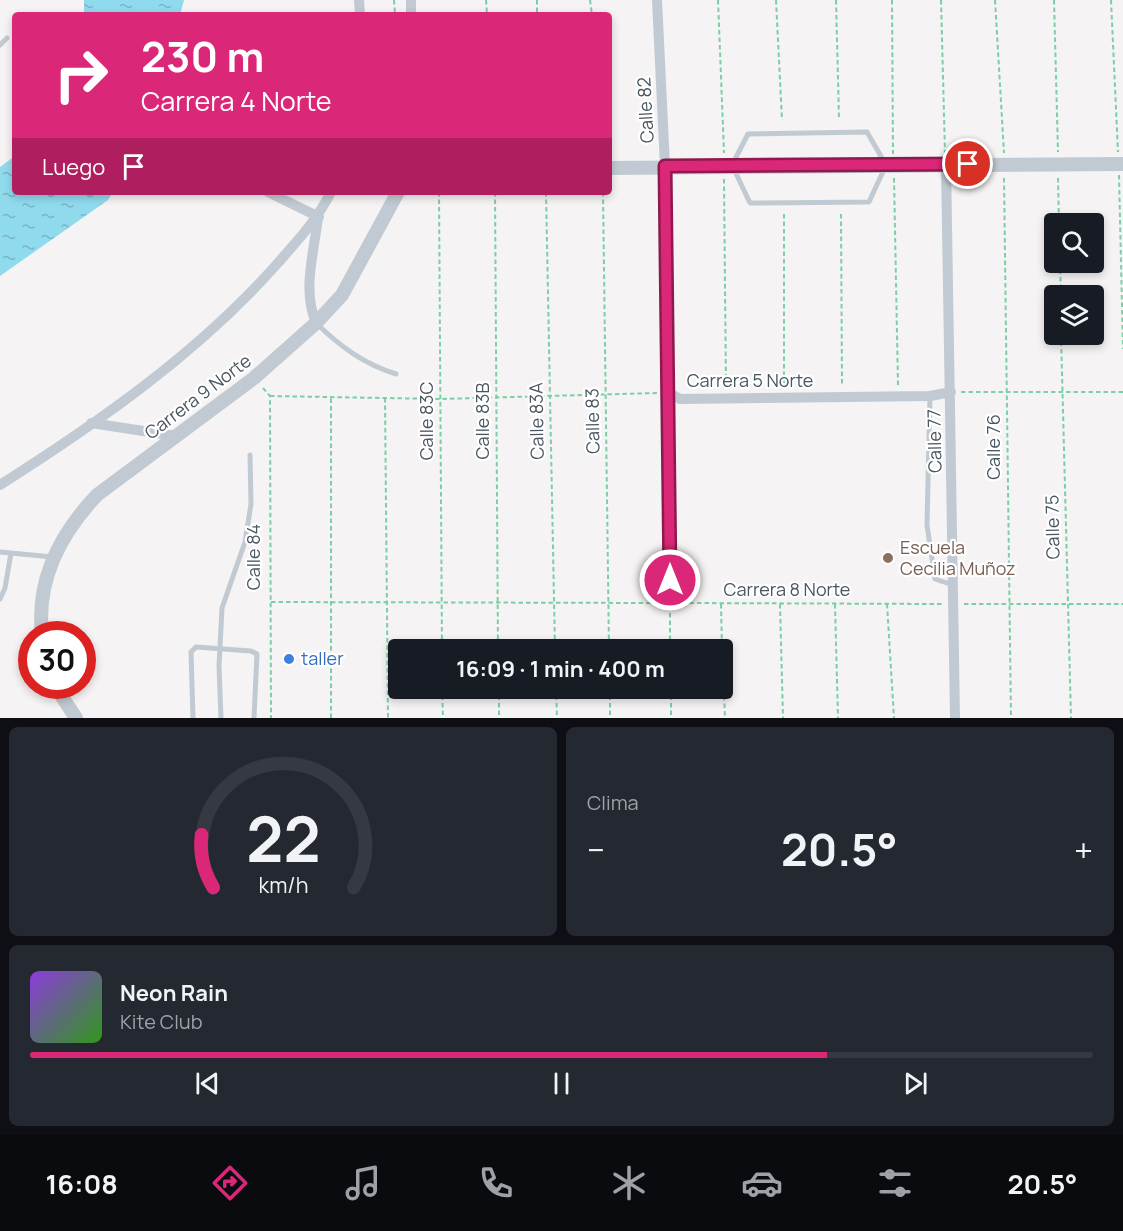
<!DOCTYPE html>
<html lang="es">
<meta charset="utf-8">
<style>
body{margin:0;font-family:Manrope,sans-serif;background:#242831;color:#f1f3f6;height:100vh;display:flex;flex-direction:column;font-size:22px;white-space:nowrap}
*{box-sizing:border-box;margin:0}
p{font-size:20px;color:#9ea1a6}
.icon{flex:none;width:33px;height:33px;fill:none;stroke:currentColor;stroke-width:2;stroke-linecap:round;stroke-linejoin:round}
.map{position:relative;height:718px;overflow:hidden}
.panel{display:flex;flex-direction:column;gap:9px;padding:9px;background:#0d0f14;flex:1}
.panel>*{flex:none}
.top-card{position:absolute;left:12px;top:12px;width:600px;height:183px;border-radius:6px;box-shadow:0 3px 9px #0003;background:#db2777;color:#fff;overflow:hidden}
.buttons{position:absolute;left:1044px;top:213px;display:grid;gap:12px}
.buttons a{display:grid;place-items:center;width:60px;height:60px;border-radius:6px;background:#171b24;box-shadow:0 3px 9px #0003;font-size:30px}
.speed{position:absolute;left:18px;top:621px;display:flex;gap:12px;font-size:30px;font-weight:700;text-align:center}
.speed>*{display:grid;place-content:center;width:78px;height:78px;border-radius:50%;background:#171b24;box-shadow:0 3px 9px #0003;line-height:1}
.speed .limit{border:9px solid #d22;background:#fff;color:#111}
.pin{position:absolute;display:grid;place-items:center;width:51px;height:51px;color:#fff;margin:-26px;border:3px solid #fff;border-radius:50%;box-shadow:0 2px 6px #0007}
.me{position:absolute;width:66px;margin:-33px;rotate:0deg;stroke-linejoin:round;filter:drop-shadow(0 0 4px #0008)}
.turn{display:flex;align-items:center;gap:21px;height:126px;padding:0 30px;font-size:27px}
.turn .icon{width:78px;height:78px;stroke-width:2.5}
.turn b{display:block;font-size:42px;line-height:51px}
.then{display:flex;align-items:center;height:57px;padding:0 30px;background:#0003;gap:12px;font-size:22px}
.big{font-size:45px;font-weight:700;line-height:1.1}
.panel .card{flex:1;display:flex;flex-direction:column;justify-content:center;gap:9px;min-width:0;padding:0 21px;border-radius:9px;background:#242831}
.panel .dial{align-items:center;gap:0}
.dial svg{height:156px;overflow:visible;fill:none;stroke:#363941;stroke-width:7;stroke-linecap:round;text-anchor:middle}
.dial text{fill:#f1f3f6;stroke:none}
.song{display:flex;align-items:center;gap:18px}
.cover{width:72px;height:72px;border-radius:9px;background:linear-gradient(135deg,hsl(270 70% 55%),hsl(110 70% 35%))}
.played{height:6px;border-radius:3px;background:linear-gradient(90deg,#db2777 75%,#363941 75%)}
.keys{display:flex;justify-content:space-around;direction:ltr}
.heat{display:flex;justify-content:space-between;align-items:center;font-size:33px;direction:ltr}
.panel .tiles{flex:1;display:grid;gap:9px;grid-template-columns:1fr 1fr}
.card:last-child{grid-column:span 2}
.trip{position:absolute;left:388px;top:639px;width:345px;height:60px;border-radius:6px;background:#171b24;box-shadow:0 3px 9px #0003;font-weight:700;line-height:60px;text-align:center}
.tab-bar{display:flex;height:96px;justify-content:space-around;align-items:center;background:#090b0e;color:#9ea1a6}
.tab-bar .icon{width:42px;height:42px}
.tab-bar .current{color:#db2777}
.tab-bar b{font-size:27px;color:#f1f3f6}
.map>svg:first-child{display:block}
</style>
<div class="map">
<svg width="1123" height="718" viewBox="0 0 1123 718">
<defs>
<pattern id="water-ripples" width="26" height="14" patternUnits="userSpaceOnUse" patternTransform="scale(1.5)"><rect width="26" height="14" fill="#90daee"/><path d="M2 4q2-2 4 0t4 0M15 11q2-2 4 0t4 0" fill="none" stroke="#78b4c4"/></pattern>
</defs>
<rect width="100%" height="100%" fill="#f5f3f3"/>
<path fill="url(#water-ripples)" d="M 84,0 L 184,0 L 180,15 L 84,15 Z
M 15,156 L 15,192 L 113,192 L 108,200 L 0,276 L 0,167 Z"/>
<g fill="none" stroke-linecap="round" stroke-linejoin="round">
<path stroke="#7ad0a6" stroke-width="2" stroke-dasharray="4.5 3" stroke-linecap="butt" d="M 394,0 L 395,15
M 486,0 L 487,15
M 537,0 L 537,15
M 590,0 L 592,15
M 718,0 L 724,153
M 776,0 L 782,120
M 836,0 L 839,119
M 892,0 L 893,154
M 941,0 L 945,153
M 995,0 L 1004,153
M 1054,0 L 1058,152
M 1111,0 L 1118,152
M 1119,175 L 1123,349
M 894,178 L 898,385
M 1004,178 L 1011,718
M 1058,178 L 1059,224
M 724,179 L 726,389
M 439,192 L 442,650
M 495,192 L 498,650
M 546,192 L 555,650
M 603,192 L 609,650
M 784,214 L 784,386
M 841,214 L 842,386
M 1060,262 L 1061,296
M 1061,334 L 1071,718
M 263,388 L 270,396 L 271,718
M 961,392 L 1123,392
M 270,396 L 440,399 L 657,393
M 385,398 L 388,718
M 271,602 L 658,603
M 682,603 L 943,604
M 721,604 L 722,650
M 780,604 L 783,718
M 835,604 L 838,718
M 887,604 L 894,718
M 964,604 L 1123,604
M 670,613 L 670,650
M 723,666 L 725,718
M 442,688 L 443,718
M 499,688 L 499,718
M 556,688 L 557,718
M 610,688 L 610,718
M 671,688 L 671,718
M 331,718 L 331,397"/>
<path stroke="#c1cad2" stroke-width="5" d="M 0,45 L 7,38
M 867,132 L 886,165 L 869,202 L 750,203 L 732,165 L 748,134 Z
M 317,324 C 341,347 364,364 396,374
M 930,396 L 927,525 L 935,579 L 953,585
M 0,552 L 53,557
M 0,599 L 5,588 L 11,553
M 193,718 L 191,652 L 196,647 L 251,651 L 257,654 L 254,718
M 221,718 L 219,666 L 222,608 L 245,542 L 251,504 L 250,455"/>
<path stroke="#c1cad2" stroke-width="10" d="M 359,0 L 360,15
M 411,0 L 411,15
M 657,0 L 665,166 L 670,603
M 946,164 L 955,718
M 268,192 L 319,217
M 316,323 C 302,290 314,253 318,217
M 669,393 L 680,399 L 930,396 L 951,392
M 91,423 L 176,436
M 0,485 C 99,422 198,353 277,264 C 297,241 317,220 331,192"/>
<path stroke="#c1cad2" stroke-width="14" d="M 609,168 L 1123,164
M 42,634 C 36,580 61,533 97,495 L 254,378 L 316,323 L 342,295 L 398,192
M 55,686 L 76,718"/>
</g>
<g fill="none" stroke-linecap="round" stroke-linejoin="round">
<g stroke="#8e194d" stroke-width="15">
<path id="route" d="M 670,580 L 665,166 L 968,164"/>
</g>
<use href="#route" stroke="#db2777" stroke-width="10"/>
</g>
<circle fill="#8d6e63" stroke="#fff" stroke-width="2" cx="888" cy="558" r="6"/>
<circle fill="#3f7fe0" stroke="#fff" stroke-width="2" cx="289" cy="659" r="6"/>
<g text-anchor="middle" stroke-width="4.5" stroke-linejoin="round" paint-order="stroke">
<g font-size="18" fill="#4a5661" stroke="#fff">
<text transform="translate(646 110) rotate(-93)" y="6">Calle 82</text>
<text x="750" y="387">Carrera 5 Norte</text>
<text transform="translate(198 397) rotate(-37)" y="6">Carrera 9 Norte</text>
<text transform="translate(427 421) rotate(-90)" y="6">Calle 83C</text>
<text transform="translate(483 421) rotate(-90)" y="6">Calle 83B</text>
<text transform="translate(537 421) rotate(-91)" y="6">Calle 83A</text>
<text transform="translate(593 421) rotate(-91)" y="6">Calle 83</text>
<text transform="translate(935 441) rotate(-91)" y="6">Calle 77</text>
<text transform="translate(994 447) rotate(-90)" y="6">Calle 76</text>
<text transform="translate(1053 527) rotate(-91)" y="6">Calle 75</text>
<text transform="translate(254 557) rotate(-90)" y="6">Calle 84</text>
<text x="787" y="596">Carrera 8 Norte</text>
</g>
<g font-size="18" fill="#785e54" stroke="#fff" text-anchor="start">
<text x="900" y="554">Escuela<tspan x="900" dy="21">Cecilia Muñoz</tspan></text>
</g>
<g font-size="18" fill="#366cbe" stroke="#fff" text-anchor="start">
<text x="301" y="665">taller</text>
</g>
</g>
</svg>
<div class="buttons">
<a><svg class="icon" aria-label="search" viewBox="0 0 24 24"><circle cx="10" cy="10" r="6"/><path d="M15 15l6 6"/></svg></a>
<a><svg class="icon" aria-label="layers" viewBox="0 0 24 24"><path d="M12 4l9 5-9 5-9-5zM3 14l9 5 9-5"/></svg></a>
</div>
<div class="speed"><div class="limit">30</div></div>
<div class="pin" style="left:968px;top:164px;background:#d93025"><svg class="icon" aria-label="arrive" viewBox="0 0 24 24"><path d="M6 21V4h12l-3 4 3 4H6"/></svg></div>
<svg class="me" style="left:670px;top:580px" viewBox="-20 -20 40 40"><circle r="17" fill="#db2777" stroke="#fff" stroke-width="3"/><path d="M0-11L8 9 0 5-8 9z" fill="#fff"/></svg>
<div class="trip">16:09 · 1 min · 400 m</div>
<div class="top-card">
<div class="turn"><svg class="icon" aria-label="right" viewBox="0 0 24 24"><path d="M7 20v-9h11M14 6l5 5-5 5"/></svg><div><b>230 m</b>Carrera 4 Norte</div></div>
<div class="then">Luego<svg class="icon" aria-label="arrive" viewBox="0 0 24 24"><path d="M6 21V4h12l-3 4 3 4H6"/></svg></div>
</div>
</div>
<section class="panel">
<div class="tiles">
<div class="card dial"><svg viewBox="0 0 100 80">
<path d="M14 69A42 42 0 1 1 86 69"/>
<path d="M14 69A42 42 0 0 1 8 42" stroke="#db2777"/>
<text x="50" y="56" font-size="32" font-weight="700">22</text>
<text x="50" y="72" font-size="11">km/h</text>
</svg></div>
<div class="card"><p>Clima</p>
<div class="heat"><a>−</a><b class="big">20.5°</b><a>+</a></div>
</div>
<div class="card">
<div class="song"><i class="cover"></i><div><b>Neon Rain</b><p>Kite Club</p></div></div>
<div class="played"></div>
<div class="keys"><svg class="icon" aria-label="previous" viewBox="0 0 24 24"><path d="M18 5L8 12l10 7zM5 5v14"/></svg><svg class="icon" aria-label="pause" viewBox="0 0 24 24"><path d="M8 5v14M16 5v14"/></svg><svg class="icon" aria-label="next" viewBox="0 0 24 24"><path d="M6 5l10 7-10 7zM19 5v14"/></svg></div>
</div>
</div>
</section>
<nav class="tab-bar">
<b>16:08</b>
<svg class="icon current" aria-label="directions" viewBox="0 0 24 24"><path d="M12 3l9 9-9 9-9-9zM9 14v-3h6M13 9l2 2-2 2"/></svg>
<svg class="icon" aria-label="music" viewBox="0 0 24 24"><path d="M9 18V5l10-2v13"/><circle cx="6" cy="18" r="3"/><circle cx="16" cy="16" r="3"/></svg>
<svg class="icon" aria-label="phone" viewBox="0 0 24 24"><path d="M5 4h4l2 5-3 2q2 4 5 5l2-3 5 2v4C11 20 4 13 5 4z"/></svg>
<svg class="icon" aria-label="climate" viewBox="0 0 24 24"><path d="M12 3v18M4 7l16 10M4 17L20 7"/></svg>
<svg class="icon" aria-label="car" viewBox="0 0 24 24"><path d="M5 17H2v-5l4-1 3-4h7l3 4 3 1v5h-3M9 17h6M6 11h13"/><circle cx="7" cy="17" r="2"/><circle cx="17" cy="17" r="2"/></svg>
<svg class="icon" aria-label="filters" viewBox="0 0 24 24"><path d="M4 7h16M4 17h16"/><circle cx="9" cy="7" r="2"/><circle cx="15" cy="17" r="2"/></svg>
<b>20.5°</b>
</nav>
